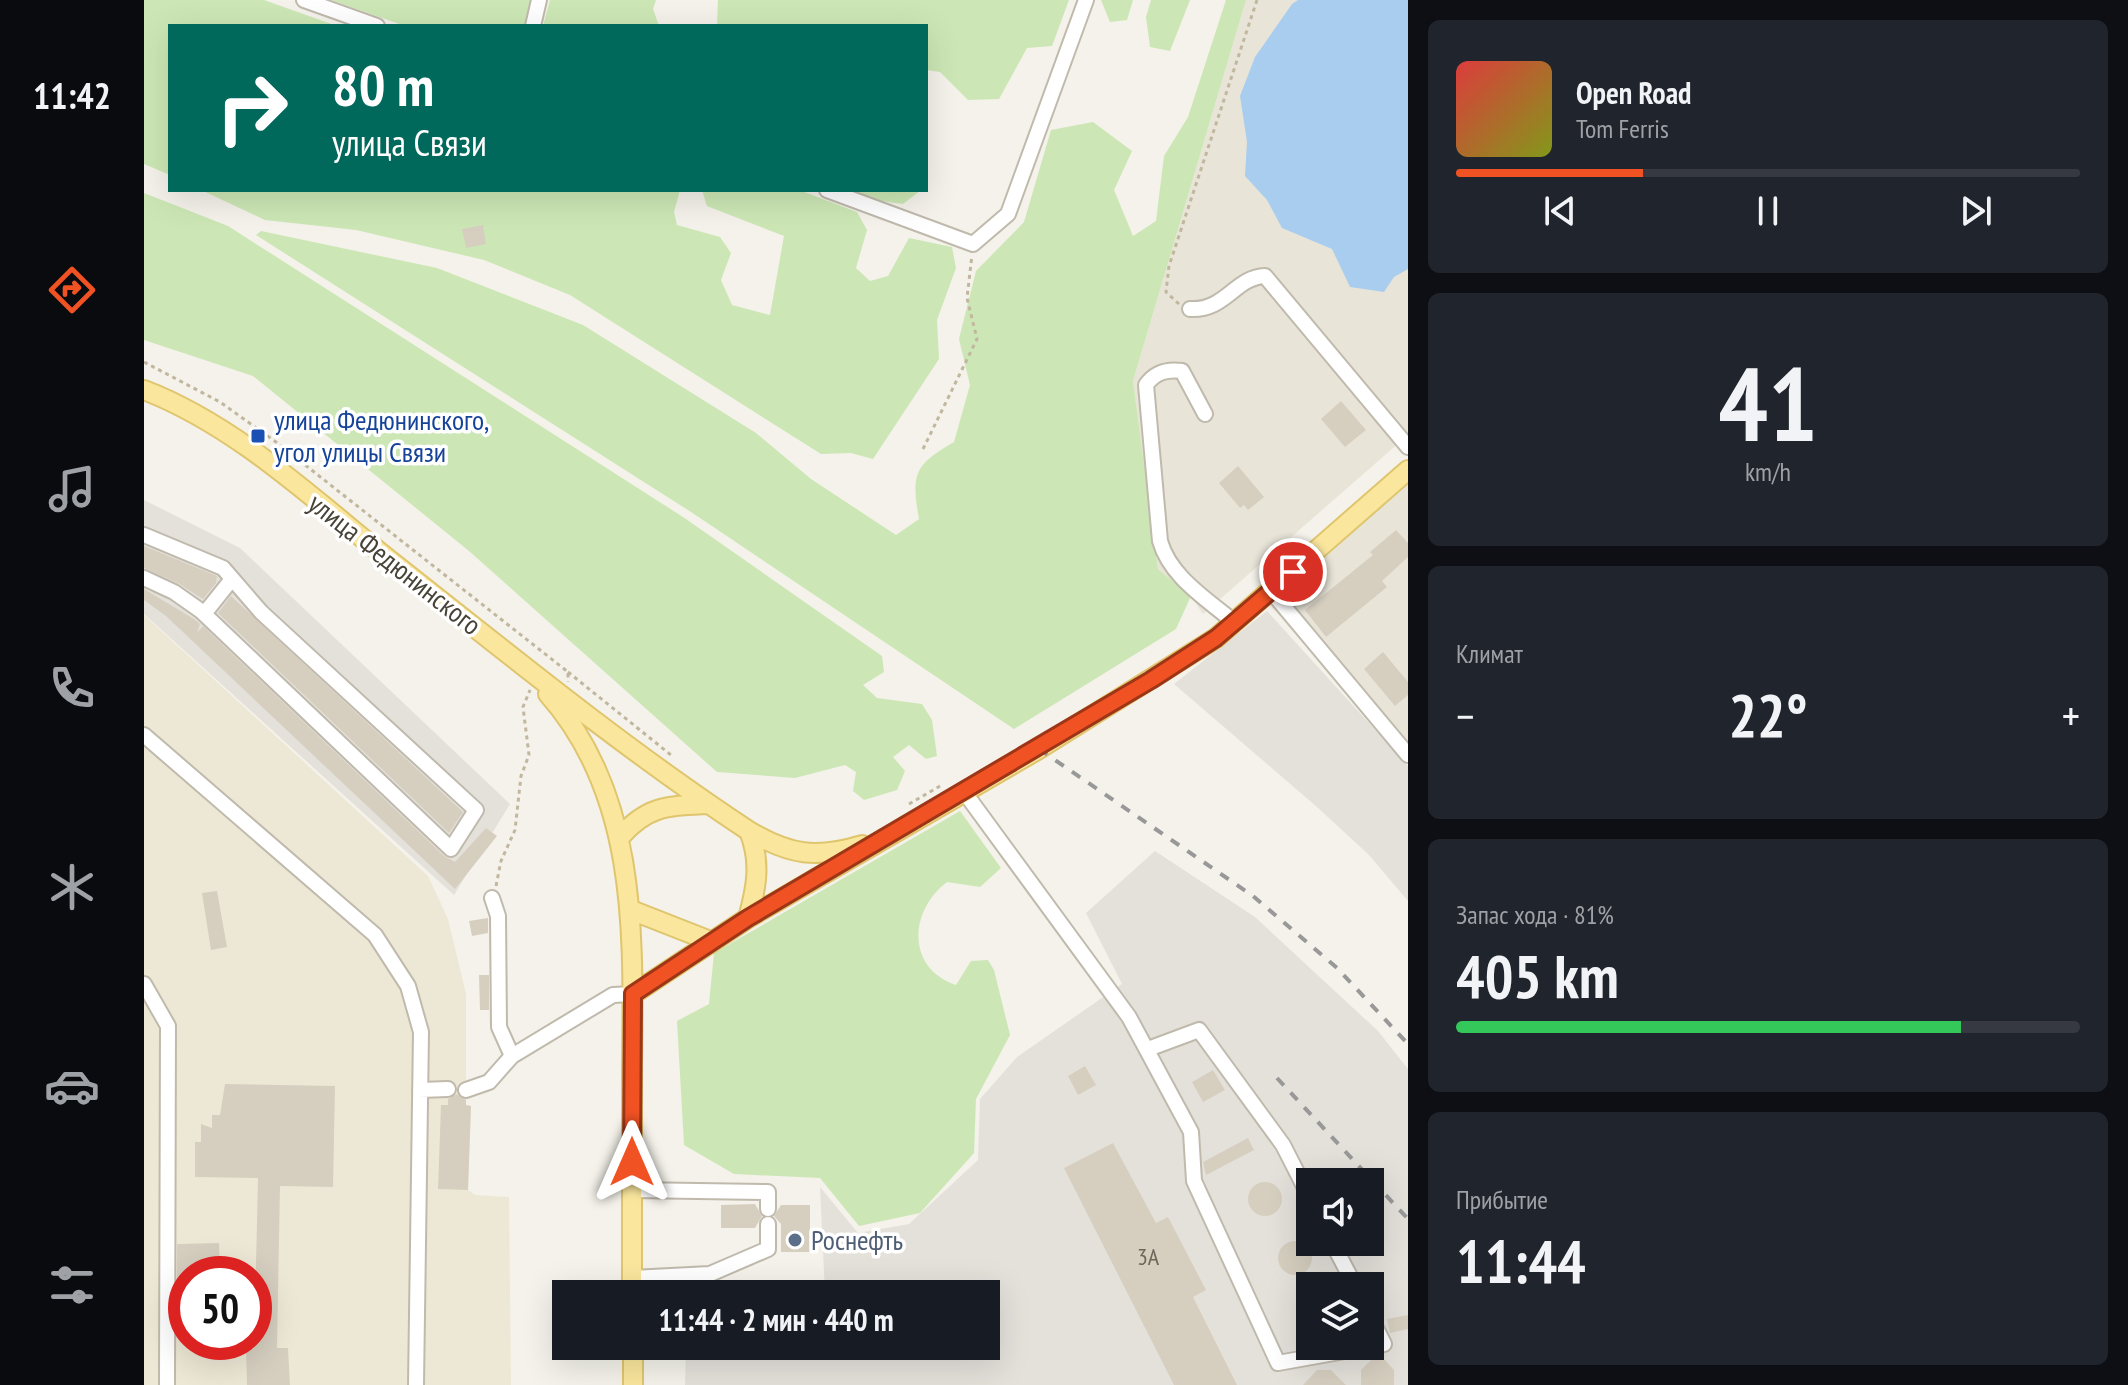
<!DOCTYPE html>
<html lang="ru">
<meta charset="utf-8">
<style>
body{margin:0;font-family:"PT Sans Narrow",sans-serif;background:#20242c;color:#f1f3f6;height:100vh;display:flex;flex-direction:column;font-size:30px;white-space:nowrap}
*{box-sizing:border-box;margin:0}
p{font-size:26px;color:#9ea1a6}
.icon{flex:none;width:44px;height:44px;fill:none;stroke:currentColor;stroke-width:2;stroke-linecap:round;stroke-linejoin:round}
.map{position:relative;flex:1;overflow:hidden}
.side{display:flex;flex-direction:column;gap:20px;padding:20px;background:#0d0f14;width:720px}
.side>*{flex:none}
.top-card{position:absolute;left:24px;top:24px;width:760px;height:168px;border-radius:0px;box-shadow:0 8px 32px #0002;background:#00695c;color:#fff;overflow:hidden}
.fabs{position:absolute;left:1152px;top:1168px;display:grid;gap:16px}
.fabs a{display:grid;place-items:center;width:88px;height:88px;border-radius:0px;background:#171b24;box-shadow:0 8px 32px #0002;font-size:40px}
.speed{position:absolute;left:24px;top:1256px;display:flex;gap:16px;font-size:40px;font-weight:700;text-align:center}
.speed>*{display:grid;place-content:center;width:104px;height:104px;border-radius:50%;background:#171b24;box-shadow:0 8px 32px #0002;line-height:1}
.speed .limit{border:12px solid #d22;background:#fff;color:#111}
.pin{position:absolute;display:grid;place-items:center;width:68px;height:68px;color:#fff;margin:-34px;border:4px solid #fff;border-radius:50%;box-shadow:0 2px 8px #0007}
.me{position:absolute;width:88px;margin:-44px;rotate:0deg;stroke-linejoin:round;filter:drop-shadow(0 0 6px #0008)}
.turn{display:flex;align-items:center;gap:28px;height:168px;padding:0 32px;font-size:36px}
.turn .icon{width:104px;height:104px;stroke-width:2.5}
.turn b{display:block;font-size:56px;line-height:68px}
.big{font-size:60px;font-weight:600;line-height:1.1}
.side .card{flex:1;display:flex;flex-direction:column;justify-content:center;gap:12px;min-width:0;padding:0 28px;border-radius:12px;background:#20242c}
.side .dial{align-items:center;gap:0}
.dial b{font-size:104px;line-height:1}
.song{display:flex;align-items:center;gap:24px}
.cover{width:96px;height:96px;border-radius:12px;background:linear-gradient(135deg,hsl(0 70% 55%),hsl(70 70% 35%))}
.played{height:8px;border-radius:4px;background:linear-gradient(90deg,#f15224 30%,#363941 30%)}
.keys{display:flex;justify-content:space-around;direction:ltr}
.heat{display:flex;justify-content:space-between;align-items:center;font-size:44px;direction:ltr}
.charge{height:12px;border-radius:6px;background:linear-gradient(90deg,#34c759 81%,#363941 0)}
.trip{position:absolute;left:408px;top:1280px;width:448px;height:80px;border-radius:0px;background:#171b24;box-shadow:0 8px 32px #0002;font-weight:600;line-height:80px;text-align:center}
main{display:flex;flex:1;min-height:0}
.tabs{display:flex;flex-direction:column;width:144px;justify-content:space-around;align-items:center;background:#090b0e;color:#9ea1a6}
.tabs .icon{width:56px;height:56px}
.tabs .current{color:#f15224}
.tabs b{font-size:36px;color:#f1f3f6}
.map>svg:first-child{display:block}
</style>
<main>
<nav class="tabs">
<b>11:42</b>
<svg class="icon current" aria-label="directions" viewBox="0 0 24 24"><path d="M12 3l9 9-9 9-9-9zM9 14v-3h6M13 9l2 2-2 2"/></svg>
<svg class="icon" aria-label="music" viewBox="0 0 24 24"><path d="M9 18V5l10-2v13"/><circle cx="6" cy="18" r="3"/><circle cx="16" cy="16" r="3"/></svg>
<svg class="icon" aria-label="phone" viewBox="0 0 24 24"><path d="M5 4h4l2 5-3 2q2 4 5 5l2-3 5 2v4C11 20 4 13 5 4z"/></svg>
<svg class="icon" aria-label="climate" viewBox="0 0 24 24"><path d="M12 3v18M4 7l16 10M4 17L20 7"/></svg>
<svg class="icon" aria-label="car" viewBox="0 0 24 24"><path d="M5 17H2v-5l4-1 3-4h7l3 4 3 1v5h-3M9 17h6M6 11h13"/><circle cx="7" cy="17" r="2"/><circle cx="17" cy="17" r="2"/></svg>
<svg class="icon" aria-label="filters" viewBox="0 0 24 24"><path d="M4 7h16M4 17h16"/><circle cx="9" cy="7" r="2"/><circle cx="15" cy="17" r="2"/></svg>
</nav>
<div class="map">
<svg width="1264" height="1385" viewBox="0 0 1264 1385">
<rect width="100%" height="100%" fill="#f4f2ea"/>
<path fill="#e8e4d8" d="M 1102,0 L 1264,0 L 1264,435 L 1059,614 L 1047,596 L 1014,569 L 989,381 Z
M 1264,482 L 1264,763 L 1127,606 Z"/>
<path fill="#e4e1db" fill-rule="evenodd" d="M 0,500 L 96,548 L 366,804 L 310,895 L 0,614 Z
M 1123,611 L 1264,766 L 1264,901 L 1225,855 L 1173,807 L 1030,684 Z
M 1011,851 L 1111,917 L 1234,1031 L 1264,1069 L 1264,1385 L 541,1385 L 542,1346 L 842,1346 L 842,1294 L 681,1294 L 676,1187 L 714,1233 L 765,1224 L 834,1160 L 836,1099 L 873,1057 L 978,984 L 942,913 ZM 1166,1182 L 1226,1182 L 1226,1242 L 1166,1242 ZM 1166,1286 L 1226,1286 L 1226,1346 L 1166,1346 Z"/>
<path fill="#ede8d5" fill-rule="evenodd" d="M 0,615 L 284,876 L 304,919 L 322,994 L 322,1105 L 327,1106 L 324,1190 L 331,1195 L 365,1197 L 367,1385 L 0,1385 ZM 42,1274 L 110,1274 L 110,1342 L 42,1342 Z"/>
<path fill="#cce7b5" d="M 0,0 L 120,0 L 193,26 L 26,26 L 26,175 L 0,164 Z
M 187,0 L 393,0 L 388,26 L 261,26 Z
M 406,0 L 512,0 L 509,9 L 515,26 L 399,26 Z
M 574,0 L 925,0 L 908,46 L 883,48 L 855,99 L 824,100 L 796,72 L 782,70 L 782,26 L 573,26 Z
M 957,0 L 989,0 L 983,20 L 966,22 Z
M 1007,0 L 1046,0 L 1026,51 L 1006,47 L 1002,17 Z
M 1082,0 L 1102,0 L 989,381 L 1014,569 L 1047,596 L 1032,629 L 870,729 L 547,512 L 112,235 L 117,231 L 293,268 L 439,325 L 612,433 L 667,479 L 752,535 L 775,519 C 767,474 770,465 810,442 L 826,385 L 815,339 L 832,271 L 880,222 L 907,130 L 949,122 L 988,151 L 970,190 L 989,236 L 1012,221 L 1020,156 L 1044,117 Z
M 57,190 L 536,190 L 530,212 L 533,225 L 576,237 L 587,253 L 577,280 L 588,305 L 626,315 L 640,236 L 563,206 L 558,190 L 655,190 L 713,212 L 723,230 L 712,268 L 726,281 L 744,276 L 765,238 L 808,247 L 812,268 L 793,320 L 795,359 L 729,459 L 707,453 L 677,454 L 426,295 L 340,260 L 212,230 L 121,220 Z
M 703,190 L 777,190 L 759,204 L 729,200 Z
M 0,193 L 84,226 L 539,517 L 738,656 L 740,672 L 719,685 L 733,698 L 778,704 L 788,720 L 793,756 L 782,759 L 765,745 L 749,757 L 761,771 L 753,790 L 720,800 L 709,791 L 712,772 L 701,765 L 651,778 L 573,772 L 325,551 L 109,376 L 0,340 Z
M 816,811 L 857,868 L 836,887 L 803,882 C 765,911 762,968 812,985 L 827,961 L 844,960 L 850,970 L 866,1035 L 832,1099 L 830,1153 L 776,1213 L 715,1226 L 676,1178 L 590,1174 L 540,1145 L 533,1021 L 565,1004 L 570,953 Z"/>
<path fill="#a9cdee" d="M 1154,0 L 1264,0 L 1264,269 L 1250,277 L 1240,292 L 1206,287 L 1188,249 L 1138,228 L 1123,200 L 1101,176 L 1103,142 L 1096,96 L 1111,57 L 1148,4 Z"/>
<path fill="#d6cfc0" d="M 339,225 L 342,244 L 322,248 L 318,229 Z
M 1197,401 L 1222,430 L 1201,447 L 1177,419 Z
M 1094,466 L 1120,497 L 1104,510 L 1100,505 L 1096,508 L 1075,483 Z
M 1252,530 L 1264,543 L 1264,557 L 1238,581 L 1243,587 L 1182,637 L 1161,610 L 1229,555 L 1226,552 Z
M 0,546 L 73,576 L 72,583 L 59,599 L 54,596 L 34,583 L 0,568 Z
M 0,589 L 50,619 L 56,624 L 53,633 L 59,626 L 300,856 L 311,862 L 342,828 L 353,836 L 311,889 L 22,616 L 0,600 Z
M 87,596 L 319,812 L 305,833 L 74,613 Z
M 1239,652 L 1264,682 L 1264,695 L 1251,706 L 1220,669 Z
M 73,891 L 83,947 L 67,950 L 58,893 Z
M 344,918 L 344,933 L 328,936 L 325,921 Z
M 335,975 L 345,975 L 345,1010 L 336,1010 Z
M 941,1066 L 952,1085 L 934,1095 L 924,1076 Z
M 1069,1070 L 1081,1090 L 1059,1102 L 1048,1082 Z
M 81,1084 L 191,1086 L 189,1187 L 136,1186 L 133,1348 L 144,1348 L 146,1385 L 103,1385 L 102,1349 L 110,1349 L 114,1178 L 51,1177 L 51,1142 L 57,1142 L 57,1124 L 68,1128 L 68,1115 L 76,1115 Z
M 313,1094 L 322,1100 L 322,1105 L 327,1106 L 324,1190 L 294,1189 L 297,1105 L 304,1105 L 304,1099 Z
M 1104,1138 L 1110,1150 L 1062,1175 L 1059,1162 Z
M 969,1143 L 1012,1223 L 1024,1217 L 1062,1290 L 1049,1297 L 1093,1385 L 1030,1385 L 920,1168 Z
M1104 1199a17 17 0 1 1 34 0a17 17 0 1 1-34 0Z
M 611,1204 L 618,1216 L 611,1228 L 577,1228 L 577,1205 Z
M 637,1205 L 666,1205 L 666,1252 L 637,1252 L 637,1224 L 630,1216 Z
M1134 1258a17 17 0 1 1 34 0a17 17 0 1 1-34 0Z
M 75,1243 L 76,1274 L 42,1274 L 42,1304 L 33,1305 L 33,1244 Z
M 1264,1315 L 1264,1329 L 1246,1333 L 1243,1319 Z
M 1227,1360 L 1241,1360 L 1250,1370 L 1250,1385 L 1217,1385 L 1217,1370 Z
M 1173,1370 L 1187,1370 L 1202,1385 L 1159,1385 Z"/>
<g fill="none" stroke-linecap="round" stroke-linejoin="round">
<g stroke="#c0baad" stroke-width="18">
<path id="minor" d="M 160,0 L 233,26
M 389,26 L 395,0
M 683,190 L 829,244 L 864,214 L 942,0
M 1046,309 C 1082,311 1091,277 1121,276 L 1264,447
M 1061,414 L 1038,371 C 1023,369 1011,372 1002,385 L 1016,541 C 1026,577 1063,599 1091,623
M 0,535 L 79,568 L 117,612 L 332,810 L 307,849 L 57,611 L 30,592 L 0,578
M 1127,591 L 1264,755
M 60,614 L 88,579
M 0,735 L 231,935 L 264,986 L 277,1032 L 272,1385
M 821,793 L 985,1017 L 1047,1132 L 1050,1181 L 1134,1363 L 1240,1344 L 1226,1316
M 348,898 L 354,916 L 355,1027 L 368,1056
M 0,984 L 24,1026 L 23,1385
M 1004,1049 L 1055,1030 L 1139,1145 L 1166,1198
M 276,1090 L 304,1089
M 322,1090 L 345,1082 L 368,1056 L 469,995 L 489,994
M 488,1190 L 624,1192 L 624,1209
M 1188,1242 L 1211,1286
M 488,1278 L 566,1274 L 624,1249 L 624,1224"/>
</g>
<g stroke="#dfc56d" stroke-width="22">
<path id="major" d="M 0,390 C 91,425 167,497 243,558 C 361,651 479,748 605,831 C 646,855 672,859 718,845
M 404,694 C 496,798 489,940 488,1069 C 488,1144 488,1219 488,1294
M 476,837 C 504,805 524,806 565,804
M 487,910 L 566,941
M 604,918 C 613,886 617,861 605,831
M 489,994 L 604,918 L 895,749 L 1072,638 L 1264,470
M 489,1346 L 489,1385"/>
</g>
<path stroke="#c1b79f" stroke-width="3" stroke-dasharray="4 4" stroke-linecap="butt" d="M 1035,304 L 1022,292 L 1025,266 L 1113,0
M 0,362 L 76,402 L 132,442 L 424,672 L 424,682
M 779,449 L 833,339 L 823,298 L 828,255
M 424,672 L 527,755
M 765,804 L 796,786
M 352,886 L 357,861 L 371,830 L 377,776 L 385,755 L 379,707 L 386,690"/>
<use href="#minor" stroke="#fff" stroke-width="14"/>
<use href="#major" stroke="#fae69d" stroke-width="18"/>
<path stroke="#989898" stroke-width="4" stroke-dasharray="10 10" stroke-linecap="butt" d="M 895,749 L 1109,896 L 1193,968 L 1264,1044
M 1133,1078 L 1264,1219"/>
</g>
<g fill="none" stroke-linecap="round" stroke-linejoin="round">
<g stroke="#9d3517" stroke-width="20">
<path id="route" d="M 488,1162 L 489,994 L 604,918 L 1007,680 L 1072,638 L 1149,572"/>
</g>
<use href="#route" stroke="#f15224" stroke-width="14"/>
</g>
<rect fill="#1a4fb4" stroke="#fff" stroke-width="3" x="106" y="428" width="16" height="16" rx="4"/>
<circle fill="#5c6f8a" stroke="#fff" stroke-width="3" cx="651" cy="1240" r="8"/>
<g text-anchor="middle" stroke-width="7" stroke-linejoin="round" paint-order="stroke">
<g font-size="24" fill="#6c665a">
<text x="1004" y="1265">3А</text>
</g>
<g font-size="28" fill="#164399" stroke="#fff" text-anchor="start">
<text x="130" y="430">улица Федюнинского,<tspan x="130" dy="32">угол улицы Связи</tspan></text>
</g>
<g font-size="28" fill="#484338" stroke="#fff">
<text transform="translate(251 564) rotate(38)" y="10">улица Федюнинского</text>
</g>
<g font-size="28" fill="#4e5e75" stroke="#fff" text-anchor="start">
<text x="667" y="1250">Роснефть</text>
</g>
</g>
</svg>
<div class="fabs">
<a><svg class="icon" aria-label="sound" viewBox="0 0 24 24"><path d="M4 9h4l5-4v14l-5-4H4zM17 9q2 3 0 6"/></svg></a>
<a><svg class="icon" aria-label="layers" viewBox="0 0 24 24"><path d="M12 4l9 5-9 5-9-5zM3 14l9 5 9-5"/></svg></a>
</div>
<div class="speed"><div class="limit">50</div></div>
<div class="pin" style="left:1149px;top:572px;background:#d93025"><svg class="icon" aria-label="arrive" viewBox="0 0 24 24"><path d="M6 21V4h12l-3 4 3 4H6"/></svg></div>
<svg class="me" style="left:488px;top:1162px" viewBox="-20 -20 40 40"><path d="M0-17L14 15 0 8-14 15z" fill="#f15224" stroke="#fff" stroke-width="4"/></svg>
<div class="trip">11:44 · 2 мин · 440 m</div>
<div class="top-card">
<div class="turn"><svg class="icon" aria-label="right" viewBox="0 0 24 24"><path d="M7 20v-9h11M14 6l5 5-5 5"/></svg><div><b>80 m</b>улица Связи</div></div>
</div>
</div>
<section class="side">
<div class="card">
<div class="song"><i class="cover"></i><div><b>Open Road</b><p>Tom Ferris</p></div></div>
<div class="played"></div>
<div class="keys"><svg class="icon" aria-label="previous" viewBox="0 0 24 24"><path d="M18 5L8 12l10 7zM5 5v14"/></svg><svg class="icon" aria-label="pause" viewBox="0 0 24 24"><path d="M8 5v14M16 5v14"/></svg><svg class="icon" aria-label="next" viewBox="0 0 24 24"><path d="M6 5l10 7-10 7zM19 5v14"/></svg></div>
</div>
<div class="card dial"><b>41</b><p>km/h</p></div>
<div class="card"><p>Климат</p>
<div class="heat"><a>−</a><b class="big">22°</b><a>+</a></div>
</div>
<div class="card"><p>Запас хода · 81%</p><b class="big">405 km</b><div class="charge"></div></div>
<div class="card"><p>Прибытие</p><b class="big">11:44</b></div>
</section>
</main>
